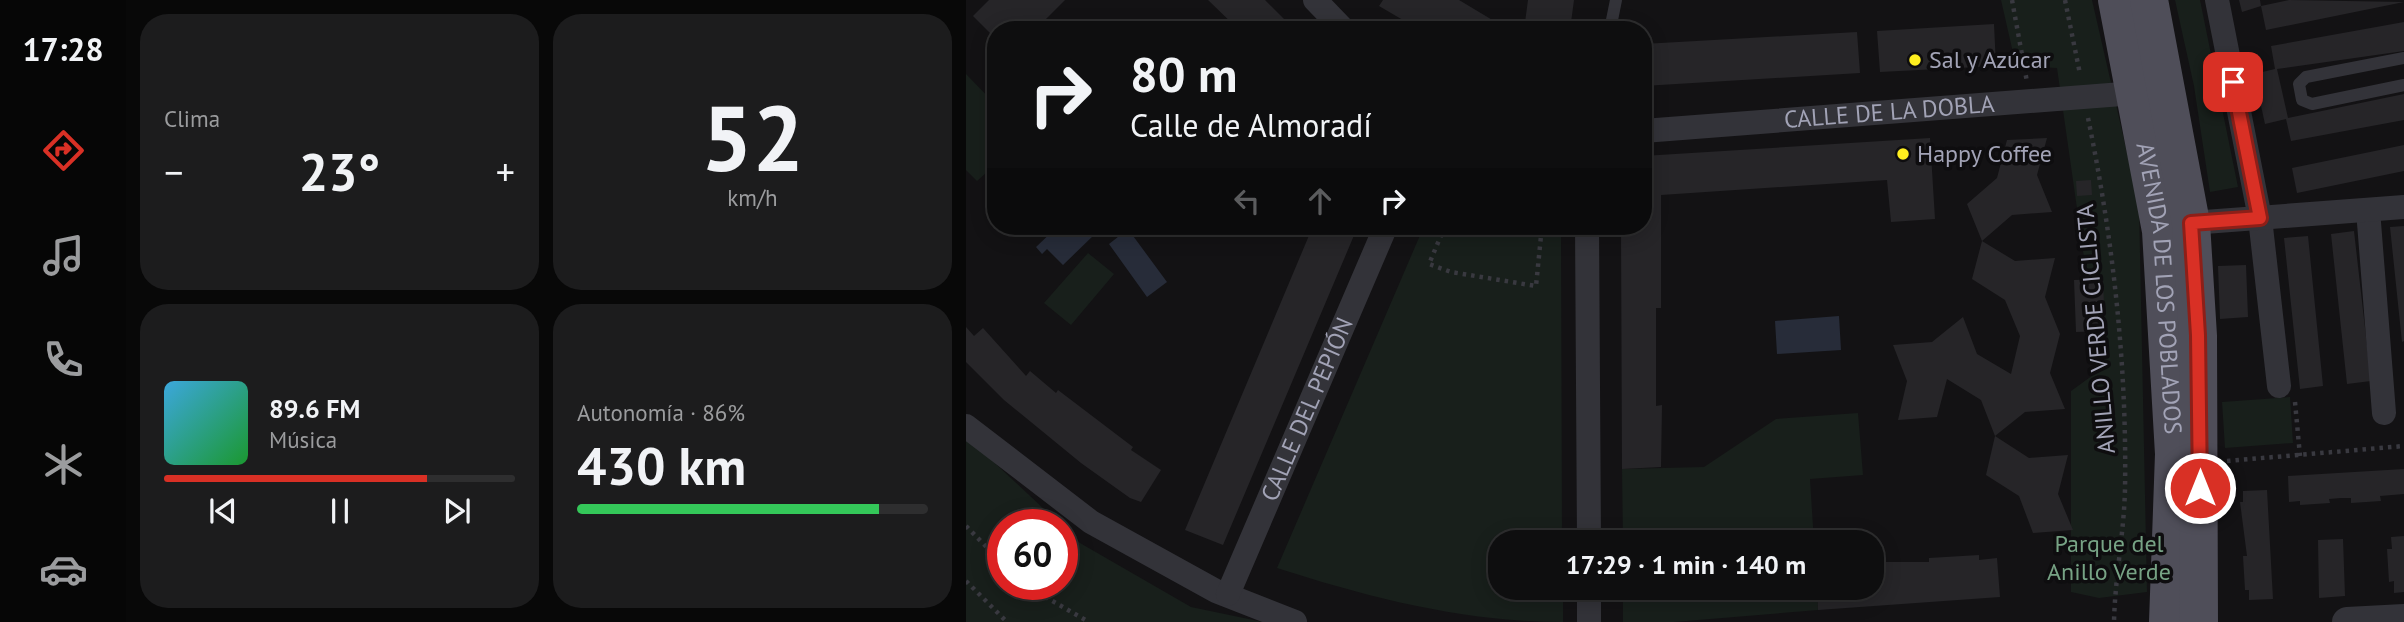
<!DOCTYPE html>
<html lang="es">
<meta charset="utf-8">
<style>
body{margin:0;font-family:"PT Sans",sans-serif;background:#1c1c1d;color:#f1f3f6;height:100vh;display:flex;flex-direction:column;font-size:26px;white-space:nowrap}
*{box-sizing:border-box;margin:0}
p{font-size:23px;color:#9b9c9e}
.icon{flex:none;width:38px;height:38px;fill:none;stroke:currentColor;stroke-width:2;stroke-linecap:round;stroke-linejoin:round}
.map{position:relative;flex:1;overflow:hidden}
.sheet{display:flex;flex-direction:column;gap:14px;padding:14px;background:#080808;width:840px}
.sheet>*{flex:none}
.guide{position:absolute;left:21px;top:21px;width:665px;height:214px;border-radius:28px;box-shadow:0 4px 18px #0003,0 0 0 2px #2e2e2f;background:#0e0e0f;color:#f1f3f6;overflow:hidden}
.speed{position:absolute;left:21px;top:509px;display:flex;gap:14px;font-size:35px;font-weight:700;text-align:center}
.speed>*{display:grid;place-content:center;width:91px;height:91px;border-radius:50%;background:#0e0e0f;box-shadow:0 4px 18px #0003,0 0 0 2px #2e2e2f;line-height:1}
.speed .limit{border:10px solid #d22;background:#fff;color:#111}
.pin{position:absolute;display:grid;place-items:center;width:60px;height:60px;color:#fff;margin:-30px;border-radius:14px;box-shadow:0 4px 10px #0006}
.me{position:absolute;width:77px;margin:-38px;rotate:0deg;stroke-linejoin:round;filter:drop-shadow(0 0 5px #0008)}
.turn{display:flex;align-items:center;gap:24px;height:147px;padding:0 28px;font-size:32px}
.turn .icon{width:91px;height:91px;stroke-width:2.5}
.turn b{display:block;font-size:49px;line-height:60px}
.lanes{display:flex;align-items:center;height:66px;padding:0 28px;background:#0003;justify-content:center;gap:35px;direction:ltr}
.lanes .off{opacity:.35}
.big{font-size:52px;font-weight:600;line-height:1.1}
.sheet .card{flex:1;display:flex;flex-direction:column;justify-content:center;gap:10px;min-width:0;padding:0 24px;border-radius:28px;background:#1c1c1d}
.sheet .dial{align-items:center;gap:0}
.dial b{font-size:91px;line-height:1}
.song{display:flex;align-items:center;gap:21px}
.cover{width:84px;height:84px;border-radius:10px;background:linear-gradient(135deg,hsl(200 70% 55%),hsl(130 70% 35%))}
.played{height:7px;border-radius:4px;background:linear-gradient(90deg,#d93025 75%,#2e2e2f 75%)}
.keys{display:flex;justify-content:space-around;direction:ltr}
.heat{display:flex;justify-content:space-between;align-items:center;font-size:38px;direction:ltr}
.charge{height:10px;border-radius:5px;background:linear-gradient(90deg,#34c759 86%,#2e2e2f 0)}
.sheet .tiles{flex:1;display:grid;gap:14px;grid-template-columns:repeat(2,1fr)}
.trip{position:absolute;left:522px;top:530px;width:396px;height:70px;border-radius:28px;background:#0e0e0f;box-shadow:0 4px 18px #0003,0 0 0 2px #2e2e2f;font-weight:600;line-height:70px;text-align:center}
main{display:flex;flex:1;min-height:0}
.tab-bar{display:flex;flex-direction:column;width:126px;justify-content:space-around;align-items:center;background:#060606;color:#9b9c9e}
.tab-bar .icon{width:49px;height:49px}
.tab-bar .active{color:#d93025}
.tab-bar b{font-size:32px;color:#f1f3f6}
.map>svg:first-child{display:block}
</style>
<main>
<nav class="tab-bar">
<b>17:28</b>
<svg class="icon active" aria-label="directions" viewBox="0 0 24 24"><path d="M12 3l9 9-9 9-9-9zM9 14v-3h6M13 9l2 2-2 2"/></svg>
<svg class="icon" aria-label="music" viewBox="0 0 24 24"><path d="M9 18V5l10-2v13"/><circle cx="6" cy="18" r="3"/><circle cx="16" cy="16" r="3"/></svg>
<svg class="icon" aria-label="phone" viewBox="0 0 24 24"><path d="M5 4h4l2 5-3 2q2 4 5 5l2-3 5 2v4C11 20 4 13 5 4z"/></svg>
<svg class="icon" aria-label="climate" viewBox="0 0 24 24"><path d="M12 3v18M4 7l16 10M4 17L20 7"/></svg>
<svg class="icon" aria-label="car" viewBox="0 0 24 24"><path d="M5 17H2v-5l4-1 3-4h7l3 4 3 1v5h-3M9 17h6M6 11h13"/><circle cx="7" cy="17" r="2"/><circle cx="17" cy="17" r="2"/></svg>
</nav>
<section class="sheet">
<div class="tiles">
<div class="card"><p>Clima</p>
<div class="heat"><a>−</a><b class="big">23°</b><a>+</a></div>
</div>
<div class="card dial"><b>52</b><p>km/h</p></div>
<div class="card">
<div class="song"><i class="cover"></i><div><b>89.6 FM</b><p>Música</p></div></div>
<div class="played"></div>
<div class="keys"><svg class="icon" aria-label="previous" viewBox="0 0 24 24"><path d="M18 5L8 12l10 7zM5 5v14"/></svg><svg class="icon" aria-label="pause" viewBox="0 0 24 24"><path d="M8 5v14M16 5v14"/></svg><svg class="icon" aria-label="next" viewBox="0 0 24 24"><path d="M6 5l10 7-10 7zM19 5v14"/></svg></div>
</div>
<div class="card"><p>Autonomía · 86%</p><b class="big">430 km</b><div class="charge"></div></div>
</div>
</section>
<div class="map">
<svg width="1438" height="622" viewBox="0 0 1438 622">
<rect width="100%" height="100%" fill="#131214"/>
<path fill="#181f1b" d="M 1035,0 L 1126,0 L 1173,205 L 1181,592 L 1133,598 L 1105,592 L 1105,391 L 1134,370 L 1091,68 L 1050,66 Z
M 1209,0 L 1234,0 L 1272,187 L 1244,192 L 1228,86 Z
M 0,74 L 30,105 L 30,164 L 11,181 L 0,170 Z
M 458,226 L 595,226 L 596,542 L 534,542 L 534,588 L 597,588 L 597,622 C 499,622 404,598 311,568 Z
M 122,253 L 148,274 L 105,325 L 78,303 Z
M 1324,397 L 1327,443 L 1259,448 L 1256,402 Z
M 892,413 L 897,475 L 844,479 L 848,542 L 657,542 L 656,469 L 738,467 L 810,419 Z
M 0,436 L 95,525 L 37,525 L 37,584 L 96,584 L 96,526 L 114,543 L 225,607 L 297,622 L 0,622 Z
M 657,588 L 851,588 L 852,610 L 708,622 L 657,622 Z"/>
<path fill="#272c39" d="M 92,226 L 123,226 L 130,233 L 97,265 L 81,249 L 76,254 L 70,247 Z
M 162,229 L 201,282 L 181,297 L 143,244 Z
M 873,316 L 875,350 L 811,354 L 809,321 Z"/>
<path fill="#262528" d="M 23,0 L 99,0 L 69,30 L 30,30 L 30,39 L 7,16 Z
M 242,0 L 299,0 L 329,30 L 273,30 Z
M 417,0 L 493,0 L 538,27 L 537,30 L 454,30 L 413,6 Z
M 562,0 L 608,0 L 604,30 L 558,30 Z
M 1273,0 L 1294,0 L 1295,6 L 1323,0 L 1438,2 L 1300,30 L 1295,6 L 1276,12 Z
M 1438,22 L 1438,51 L 1311,69 L 1322,118 L 1438,94 L 1438,120 L 1325,141 L 1320,119 L 1299,124 L 1288,74 L 1309,69 L 1305,46 Z
M 1028,24 L 1030,66 L 914,72 L 911,31 Z
M 891,32 L 894,73 L 677,86 L 677,44 Z
M 964,138 L 969,219 L 925,222 L 921,180 L 695,195 L 695,308 L 690,308 L 690,406 L 696,405 L 695,467 L 656,469 L 655,226 L 677,226 L 677,156 Z
M 1081,138 L 1071,175 L 1086,212 L 1046,215 L 1016,241 L 1001,204 L 1031,178 L 1041,140 Z
M 1438,145 L 1438,171 L 1331,193 L 1326,168 Z
M 1125,180 L 1126,195 L 1111,196 L 1110,181 Z
M 347,226 L 392,226 L 257,545 L 219,530 Z
M 1438,226 L 1438,341 L 1436,342 L 1424,227 Z
M 1388,231 L 1405,381 L 1381,384 L 1365,234 Z
M 1342,236 L 1357,386 L 1334,389 L 1318,238 Z
M 1016,241 L 1049,261 L 1089,258 L 1079,297 L 1094,334 L 1084,373 L 1099,409 L 1059,412 L 1029,436 L 1015,400 L 981,379 L 971,417 L 932,420 L 941,381 L 927,345 L 966,342 L 997,317 L 1011,354 L 1045,374 L 1054,336 L 1039,300 L 1006,279 Z
M 1280,265 L 1282,317 L 1254,319 L 1252,266 Z
M 1137,279 L 1139,331 L 1110,332 L 1108,280 Z
M 0,327 L 8,336 L 17,328 L 60,376 L 64,371 L 90,393 L 92,390 L 167,447 L 165,450 L 195,470 L 175,502 L 164,498 L 115,463 L 38,400 L 0,362 Z
M 1029,436 L 1063,458 L 1102,455 L 1092,494 L 1107,530 L 1067,533 L 1053,496 L 1020,475 Z
M 1438,469 L 1438,494 L 1414,496 L 1415,501 L 1385,503 L 1385,498 L 1375,498 L 1363,499 L 1364,503 L 1334,505 L 1334,501 L 1323,502 L 1322,476 Z
M 1301,490 L 1307,599 L 1283,600 L 1283,590 L 1279,590 L 1277,556 L 1281,556 L 1274,502 L 1277,502 L 1277,491 Z
M 1438,536 L 1438,592 L 1428,593 L 1428,581 L 1423,582 L 1421,549 L 1426,549 L 1425,537 Z
M 1377,539 L 1379,596 L 1353,598 L 1352,540 Z
M 1013,555 L 1013,560 L 1031,558 L 1034,597 L 852,610 L 851,588 L 905,588 L 905,562 L 963,562 L 963,558 Z"/>
<g fill="none" stroke-linecap="round" stroke-linejoin="round">
<path stroke="#393940" stroke-width="4.5" stroke-dasharray="3.5 5" stroke-linecap="butt" d="M 1046,0 L 1061,82
M 1099,0 L 1114,74
M 1122,118 C 1147,239 1161,365 1159,489 C 1158,533 1149,577 1148,622
M 479,226 L 463,264 L 485,272 L 570,286 L 576,226
M 1329,402 L 1334,456
M 1261,461 L 1438,446
M 0,526 L 37,564
M 0,581 L 41,622
M 57,584 L 123,622"/>
<path stroke="#333339" stroke-width="12" d="M 644,30 L 650,0
M 1438,58 L 1340,77 L 1333,84 L 1336,100 L 1346,104 L 1438,85"/>
<g stroke="#333339" stroke-width="24">
<path d="M 349,0 L 378,30"/>
<path d="M 1251,0 L 1294,218 L 1313,386"/>
<path id="s1" d="M 677,131 L 1169,93"/>
<path d="M 1402,210 L 1418,413"/>
<path d="M 1225,223 L 1438,207"/>
<path d="M 621,226 L 623,542"/>
<path d="M 0,426 L 125,522 L 250,591 L 329,622"/>
<path d="M 623,588 L 623,622"/>
<path id="s2" d="M 262,594 L 420,226"/>
</g>
<path stroke="#333339" stroke-width="30" d="M 1381,622 L 1438,619"/>
<g stroke="#4f4e59" stroke-width="38">
<path id="s3" d="M 1151,0 L 1195,231 L 1208,454 L 1202,622"/>
<path d="M 1183,0 L 1225,223 L 1232,336 L 1233,622"/>
</g>
</g>
<g fill="none" stroke-linecap="round" stroke-linejoin="round">
<g stroke="#8d1f18" stroke-width="18">
<path id="route" d="M 1234,488 L 1232,335 L 1225,223 L 1294,218 L 1267,82"/>
</g>
<use href="#route" stroke="#d93025" stroke-width="12"/>
</g>
<g fill="#ffef1f" stroke="#0e0d0f" stroke-width="2.5">
<circle cx="949" cy="60" r="7"/>
<circle cx="937" cy="154" r="7"/>
</g>
<g text-anchor="middle" stroke-width="7" stroke-linejoin="round" paint-order="stroke">
<g font-size="24" fill="#a2a3b6" stroke="#0e0d0f" text-anchor="start">
<text x="963" y="68">Sal y Azúcar</text>
<text x="951" y="162">Happy Coffee</text>
</g>
<g font-size="24" fill="#a2a3b6" stroke="#0e0d0f">
<text dy="8" stroke="none"><textPath href="#s1" startOffset="247">CALLE DE LA DOBLA</textPath></text>
<text dy="8" stroke="none"><textPath href="#s3" startOffset="292">AVENIDA DE LOS POBLADOS</textPath></text>
<text transform="translate(1130 329) rotate(-95)" y="8">ANILLO VERDE CICLISTA</text>
<text dy="8" stroke="none"><textPath href="#s2" startOffset="201">CALLE DEL PEPIÓN</textPath></text>
</g>
<g font-size="24" fill="#77a385" stroke="#0e0d0f">
<text x="1143" y="552">Parque del<tspan x="1143" dy="28">Anillo Verde</tspan></text>
</g>
</g>
</svg>
<div class="speed"><div class="limit">60</div></div>
<div class="pin" style="left:1267px;top:82px;background:#d93025"><svg class="icon" aria-label="arrive" viewBox="0 0 24 24"><path d="M6 21V4h12l-3 4 3 4H6"/></svg></div>
<svg class="me" style="left:1234px;top:488px" viewBox="-20 -20 40 40"><circle r="17" fill="#d93025" stroke="#fff" stroke-width="3"/><path d="M0-11L8 9 0 5-8 9z" fill="#fff"/></svg>
<div class="trip">17:29 · 1 min · 140 m</div>
<div class="guide">
<div class="turn"><svg class="icon" aria-label="right" viewBox="0 0 24 24"><path d="M7 20v-9h11M14 6l5 5-5 5"/></svg><div><b>80 m</b>Calle de Almoradí</div></div>
<div class="lanes"><svg class="icon off" aria-label="left" viewBox="0 0 24 24"><path d="M17 20v-9H6M10 6l-5 5 5 5"/></svg><svg class="icon off" aria-label="ahead" viewBox="0 0 24 24"><path d="M12 20V5M6 11l6-6 6 6"/></svg><svg class="icon" aria-label="right" viewBox="0 0 24 24"><path d="M7 20v-9h11M14 6l5 5-5 5"/></svg></div>
</div>
</div>
</main>
